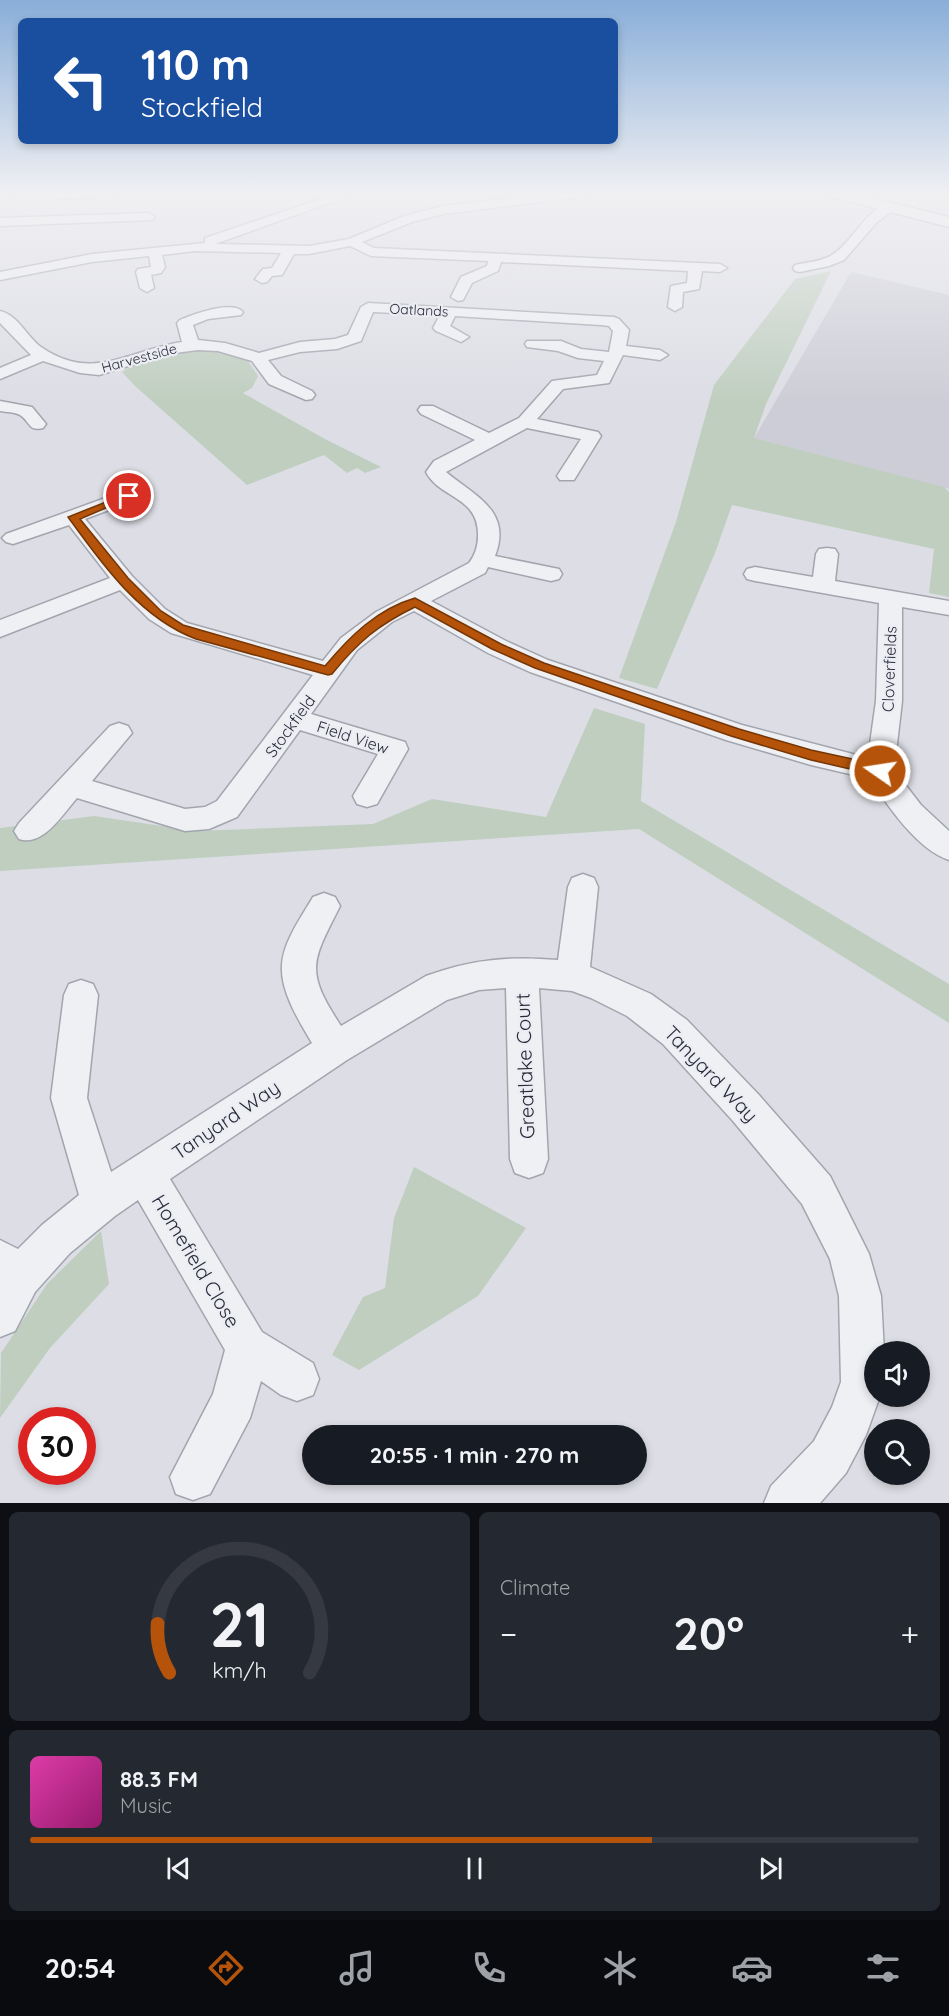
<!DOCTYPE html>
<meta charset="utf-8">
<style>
body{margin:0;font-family:Quicksand,sans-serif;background:#242831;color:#f1f3f6;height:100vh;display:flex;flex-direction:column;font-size:22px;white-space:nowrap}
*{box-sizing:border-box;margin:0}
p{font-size:20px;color:#9ea1a6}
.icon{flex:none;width:33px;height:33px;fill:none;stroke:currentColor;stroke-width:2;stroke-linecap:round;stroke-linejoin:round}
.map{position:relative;height:1503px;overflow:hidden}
.sheet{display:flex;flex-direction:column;gap:9px;padding:9px;background:#0d0f14;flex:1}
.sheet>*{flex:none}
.top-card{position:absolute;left:18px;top:18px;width:600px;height:126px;border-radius:9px;box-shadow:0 3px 9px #0003;background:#1a4fa0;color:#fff;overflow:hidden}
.tools{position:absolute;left:864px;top:1341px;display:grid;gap:12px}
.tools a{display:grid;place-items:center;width:66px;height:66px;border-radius:50%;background:#171b24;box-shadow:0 3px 9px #0003;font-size:30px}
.speed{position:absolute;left:18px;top:1407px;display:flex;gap:12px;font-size:30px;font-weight:700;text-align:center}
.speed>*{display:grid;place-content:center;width:78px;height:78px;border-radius:50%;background:#171b24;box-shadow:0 3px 9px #0003;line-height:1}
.speed .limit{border:9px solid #d22;background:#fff;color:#111}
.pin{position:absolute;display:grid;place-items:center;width:51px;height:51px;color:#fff;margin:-26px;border:3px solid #fff;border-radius:50%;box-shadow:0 2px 6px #0007}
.me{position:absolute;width:66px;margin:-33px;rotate:283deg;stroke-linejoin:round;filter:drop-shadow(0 0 4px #0008)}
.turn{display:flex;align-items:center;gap:21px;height:126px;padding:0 24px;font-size:27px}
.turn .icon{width:78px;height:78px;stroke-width:2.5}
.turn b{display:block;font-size:42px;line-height:51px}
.big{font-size:45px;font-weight:700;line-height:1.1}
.sheet .card{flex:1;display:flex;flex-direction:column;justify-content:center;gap:9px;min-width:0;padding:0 21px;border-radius:9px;background:#242831}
.sheet .dial{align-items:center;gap:0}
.dial svg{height:156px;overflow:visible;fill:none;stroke:#363941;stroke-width:7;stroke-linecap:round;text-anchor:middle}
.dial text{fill:#f1f3f6;stroke:none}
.song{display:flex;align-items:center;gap:18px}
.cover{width:72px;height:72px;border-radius:9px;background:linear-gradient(135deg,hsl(320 70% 55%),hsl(320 70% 35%))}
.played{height:6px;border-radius:3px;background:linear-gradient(90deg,#b45309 70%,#363941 70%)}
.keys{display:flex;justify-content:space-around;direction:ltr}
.heat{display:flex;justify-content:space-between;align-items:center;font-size:33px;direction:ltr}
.sheet .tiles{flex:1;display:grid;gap:9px;grid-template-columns:1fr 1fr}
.card:last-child{grid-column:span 2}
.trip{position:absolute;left:302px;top:1425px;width:345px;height:60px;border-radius:30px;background:#171b24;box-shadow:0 3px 9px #0003;font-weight:700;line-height:60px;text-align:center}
.dock{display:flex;height:96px;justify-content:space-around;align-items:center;background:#090b0e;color:#9ea1a6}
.dock .icon{width:42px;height:42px}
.dock .current{color:#b45309}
.dock b{font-size:27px;color:#f1f3f6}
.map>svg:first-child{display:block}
</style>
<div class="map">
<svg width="949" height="1503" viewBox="0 0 949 1503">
<rect width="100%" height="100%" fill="#dddee5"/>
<path fill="#cccdd6" d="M 851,272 L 949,295 L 949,489 L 754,438 Z"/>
<path fill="#bfcebf" d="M 831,271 L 766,404 L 754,438 L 944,487 L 949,492 L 949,597 L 929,593 L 934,549 L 732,505 L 715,553 L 657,689 L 619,678 L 676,522 L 714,385 L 795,279 Z
M 209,349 L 248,361 L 258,376 L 252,388 L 243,393 L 325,439 L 381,467 L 365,473 L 357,468 L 347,473 L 324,455 L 247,485 L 135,386 L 122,372 C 146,354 180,353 209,349 Z
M 594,708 L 645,724 L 641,801 L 949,984 L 949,1023 L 639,829 L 0,871 L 0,828 L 94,816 L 196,831 L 373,824 L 432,799 L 546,817 Z
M 414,1167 L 526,1228 L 478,1296 L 359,1370 L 332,1355 L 363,1297 L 385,1288 L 394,1218 Z
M 101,1231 L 109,1284 L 50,1348 L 0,1418 L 1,1353 L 47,1284 Z"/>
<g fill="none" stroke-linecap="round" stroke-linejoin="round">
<g stroke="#a3a5ae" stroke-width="3">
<path id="minor" d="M 44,192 L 139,192 L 133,195 L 19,201 L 13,197 L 19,193 Z
M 341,192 L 360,192 L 215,244 L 309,246 L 349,239 L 404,216 L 443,206 L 563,192 L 602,192 L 596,195 L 443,214 L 412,222 L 362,242 L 374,248 L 720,264 L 727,268 L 720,272 L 702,271 L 699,289 L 683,292 L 682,307 L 675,311 L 668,307 L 671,286 L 687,283 L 688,271 L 501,262 L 498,271 L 472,283 L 463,300 L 458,301 L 451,297 L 461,277 L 487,266 L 488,261 L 371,256 L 350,246 L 309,254 L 294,254 L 282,275 L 272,276 L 267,282 L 262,283 L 255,279 L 263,269 L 272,268 L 281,253 L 195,251 L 162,255 L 165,267 L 161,273 L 151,275 L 154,288 L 147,292 L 140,288 L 136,272 L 138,269 L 151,267 L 149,256 L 92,262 L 0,280 L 0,272 L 92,254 L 205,243 L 205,238 Z
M 888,204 L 892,205 L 892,211 L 877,222 L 844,260 L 829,266 L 800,272 L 795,271 L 793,268 L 795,265 C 807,262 821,262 832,255 C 853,242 863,212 888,204 Z
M 149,213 L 155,217 L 153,220 L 0,226 L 0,218 Z
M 368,303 L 614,317 L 619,319 L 629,330 L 626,346 L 660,350 L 668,355 L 660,360 L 623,355 L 609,383 L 563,389 L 537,419 L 598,432 L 601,436 L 574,480 L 560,480 L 557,476 L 581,439 L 527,428 L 446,472 C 473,495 513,510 495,556 L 559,569 L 562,574 L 559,579 L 551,581 L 488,567 L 485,573 L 431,601 L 506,641 L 548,660 L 742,725 L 868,758 L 876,701 L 879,603 L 755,581 L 747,579 L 744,574 L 747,569 L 755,567 L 813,577 L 816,554 L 819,549 L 827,548 L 835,549 L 838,554 L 835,581 L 949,601 L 949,615 L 902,607 L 902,701 L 894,770 L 921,805 L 949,831 L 949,860 C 918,850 887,806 871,779 L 811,765 L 726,740 L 530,672 L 488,653 L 414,611 L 392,622 L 357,650 L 311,714 L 405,742 L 408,749 L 377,804 L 367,807 L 357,804 L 353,796 L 378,754 L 300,730 L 237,817 L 209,829 L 185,831 L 77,798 C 62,815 43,847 19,839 L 14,831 L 19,823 L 110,726 L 119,723 L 128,726 L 132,733 L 92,781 L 185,809 L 205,807 L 217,801 L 313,675 L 171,633 L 149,619 L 120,590 L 0,637 L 0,620 L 110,578 L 69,525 L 13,544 L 6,542 L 2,538 L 6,534 L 122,492 L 136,492 L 139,496 L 136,500 L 85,519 L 132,576 L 165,609 L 187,623 L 323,661 L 341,638 L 376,612 L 469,563 C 475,555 478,546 478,536 C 479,496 440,499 426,472 L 434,461 L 475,440 L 421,414 L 418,410 L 421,406 L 433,406 L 489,433 L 519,418 L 552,381 L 597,375 L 604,361 L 578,358 L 558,351 L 527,347 L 525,344 L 527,341 L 561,341 L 581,349 L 609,352 L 613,331 L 609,326 L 601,325 L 455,316 L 450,326 L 469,337 L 461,342 L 436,331 L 433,328 L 440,315 L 373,312 L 361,341 L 337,349 L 300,352 L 268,360 L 281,376 L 312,391 L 315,395 L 312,399 L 306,400 L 269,384 L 252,361 L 218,351 L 198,350 L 167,354 L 99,375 L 80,373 L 43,361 L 0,379 L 0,368 L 31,355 L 0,323 L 0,311 C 18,315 27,337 41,347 C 93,383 129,350 182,342 L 177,323 L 180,320 C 194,314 232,300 243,312 L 241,315 L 208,319 L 193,325 L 198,340 L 225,343 L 259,353 L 300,342 L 335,339 L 348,335 L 361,307 Z
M 0,401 L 32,407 L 46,424 L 43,428 C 28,432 30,421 20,415 C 15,412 6,412 0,411 Z
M 583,874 L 594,878 L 598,887 L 590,967 L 651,994 L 687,1020 L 759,1095 L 830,1176 L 869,1254 L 881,1296 L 884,1352 L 874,1352 L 874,1396 L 880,1396 L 866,1435 L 846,1473 L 820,1503 L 764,1503 L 771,1486 L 814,1441 L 832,1407 L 841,1382 L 839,1296 L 830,1259 L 802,1204 L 733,1121 L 663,1044 L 627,1016 L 591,998 L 572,991 L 539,988 L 548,1159 L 543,1173 L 529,1178 L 515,1173 L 510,1159 L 506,988 L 479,990 L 447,1000 L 347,1060 L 170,1179 L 262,1332 L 313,1363 L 319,1379 L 313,1395 L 297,1401 L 281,1395 L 261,1381 L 250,1418 L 210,1494 L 193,1500 L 176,1494 L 170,1477 L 213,1394 L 225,1350 L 138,1200 L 115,1216 L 70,1253 L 35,1292 L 15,1331 L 0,1337 L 0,1240 L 18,1249 L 42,1225 L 79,1195 L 51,1098 L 64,995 L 69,984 L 81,980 L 93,984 L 98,995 L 87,1098 L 111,1172 L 312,1043 C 299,1021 280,991 282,965 C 283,942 302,916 313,897 L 324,893 L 335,897 L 340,906 C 312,962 304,970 341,1026 L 426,976 C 472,959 510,956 558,960 L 568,887 L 572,878 Z"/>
</g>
<g stroke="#a3a5ae" stroke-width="3">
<path id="tertiary" d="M 822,192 L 848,192 L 949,217 L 949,227 L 824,195 Z"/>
</g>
<use href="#minor" fill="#eff0f4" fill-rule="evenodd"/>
<use href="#tertiary" fill="#eff0f4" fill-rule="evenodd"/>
</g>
<linearGradient id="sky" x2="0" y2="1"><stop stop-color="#89aed9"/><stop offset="0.48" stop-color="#f0f0f3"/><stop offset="1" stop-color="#f0f0f3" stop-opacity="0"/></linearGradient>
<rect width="949" height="403" fill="url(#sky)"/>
<path fill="#b45309" stroke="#753606" stroke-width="1.5" d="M 126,494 L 134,496 L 80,519 L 128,578 L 161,611 L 183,625 L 325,666 C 349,637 377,609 415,598 L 501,644 L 544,663 L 739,729 L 811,750 L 880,765 L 887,771 L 880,776 L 811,760 L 731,736 L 535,668 L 492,649 L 415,607 C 378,625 358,642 332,674 L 328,675 L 196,639 C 140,618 102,564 68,517 Z"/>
<g text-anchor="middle" stroke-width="4.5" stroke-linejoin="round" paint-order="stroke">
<g font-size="14" fill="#282b3a" stroke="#ecedf3">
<text transform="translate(419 310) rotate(3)" y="5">Oatlands</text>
<text transform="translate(139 358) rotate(-15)" y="5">Harvestside</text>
</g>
<g font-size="16" fill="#282b3a" stroke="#ecedf3">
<text transform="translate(889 669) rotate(-88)" y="6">Cloverfields</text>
<text transform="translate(290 726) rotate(-54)" y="6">Stockfield</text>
<text transform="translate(353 737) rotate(18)" y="6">Field View</text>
</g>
<g font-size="20" fill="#282b3a" stroke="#ecedf3">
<text transform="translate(525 1066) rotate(-92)" y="7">Greatlake Court</text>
<text transform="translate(711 1074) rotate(46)" y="7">Tanyard Way</text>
<text transform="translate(226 1120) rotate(-34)" y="7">Tanyard Way</text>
<text transform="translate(196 1261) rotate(59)" y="7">Homefield Close</text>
</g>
</g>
</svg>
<div class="tools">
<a><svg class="icon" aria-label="sound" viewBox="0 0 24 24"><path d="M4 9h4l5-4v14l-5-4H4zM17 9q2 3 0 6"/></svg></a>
<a><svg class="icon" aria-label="search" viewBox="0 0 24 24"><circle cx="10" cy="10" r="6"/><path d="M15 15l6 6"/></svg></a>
</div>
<div class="speed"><div class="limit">30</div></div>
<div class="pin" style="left:129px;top:496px;background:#d93025"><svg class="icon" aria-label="arrive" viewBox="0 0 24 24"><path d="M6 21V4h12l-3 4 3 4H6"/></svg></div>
<svg class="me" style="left:880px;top:771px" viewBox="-20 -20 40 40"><circle r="17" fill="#b45309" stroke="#fff" stroke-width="3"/><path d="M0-11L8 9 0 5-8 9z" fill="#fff"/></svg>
<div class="trip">20:55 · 1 min · 270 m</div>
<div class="top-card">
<div class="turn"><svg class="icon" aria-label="left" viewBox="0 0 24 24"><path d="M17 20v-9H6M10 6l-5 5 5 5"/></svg><div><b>110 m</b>Stockfield</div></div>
</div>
</div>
<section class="sheet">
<div class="tiles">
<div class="card dial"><svg viewBox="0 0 100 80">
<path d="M14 69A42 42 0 1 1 86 69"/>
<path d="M14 69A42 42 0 0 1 8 44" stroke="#b45309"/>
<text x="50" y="56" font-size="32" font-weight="700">21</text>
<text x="50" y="72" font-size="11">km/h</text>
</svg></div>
<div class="card"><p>Climate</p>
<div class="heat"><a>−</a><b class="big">20°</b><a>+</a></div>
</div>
<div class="card">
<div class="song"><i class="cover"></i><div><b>88.3 FM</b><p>Music</p></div></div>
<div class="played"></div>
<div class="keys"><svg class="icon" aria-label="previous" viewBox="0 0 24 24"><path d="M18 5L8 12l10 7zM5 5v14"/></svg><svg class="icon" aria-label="pause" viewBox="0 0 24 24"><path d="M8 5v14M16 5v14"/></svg><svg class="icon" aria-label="next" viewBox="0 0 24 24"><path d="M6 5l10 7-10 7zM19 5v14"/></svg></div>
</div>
</div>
</section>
<nav class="dock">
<b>20:54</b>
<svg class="icon current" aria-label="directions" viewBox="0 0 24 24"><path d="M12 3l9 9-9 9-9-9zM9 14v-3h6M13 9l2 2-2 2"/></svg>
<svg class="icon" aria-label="music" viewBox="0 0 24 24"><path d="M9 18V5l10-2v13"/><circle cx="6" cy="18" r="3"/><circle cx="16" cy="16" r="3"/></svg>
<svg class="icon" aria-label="phone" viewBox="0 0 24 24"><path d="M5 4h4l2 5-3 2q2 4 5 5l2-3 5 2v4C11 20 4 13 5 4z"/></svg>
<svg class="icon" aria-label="climate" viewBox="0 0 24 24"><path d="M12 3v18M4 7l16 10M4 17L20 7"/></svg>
<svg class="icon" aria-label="car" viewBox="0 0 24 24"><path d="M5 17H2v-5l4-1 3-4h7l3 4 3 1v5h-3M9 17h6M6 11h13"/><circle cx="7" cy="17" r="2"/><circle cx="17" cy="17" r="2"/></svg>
<svg class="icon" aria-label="filters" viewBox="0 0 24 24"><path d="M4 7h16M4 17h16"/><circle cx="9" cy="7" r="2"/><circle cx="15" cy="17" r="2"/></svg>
</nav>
